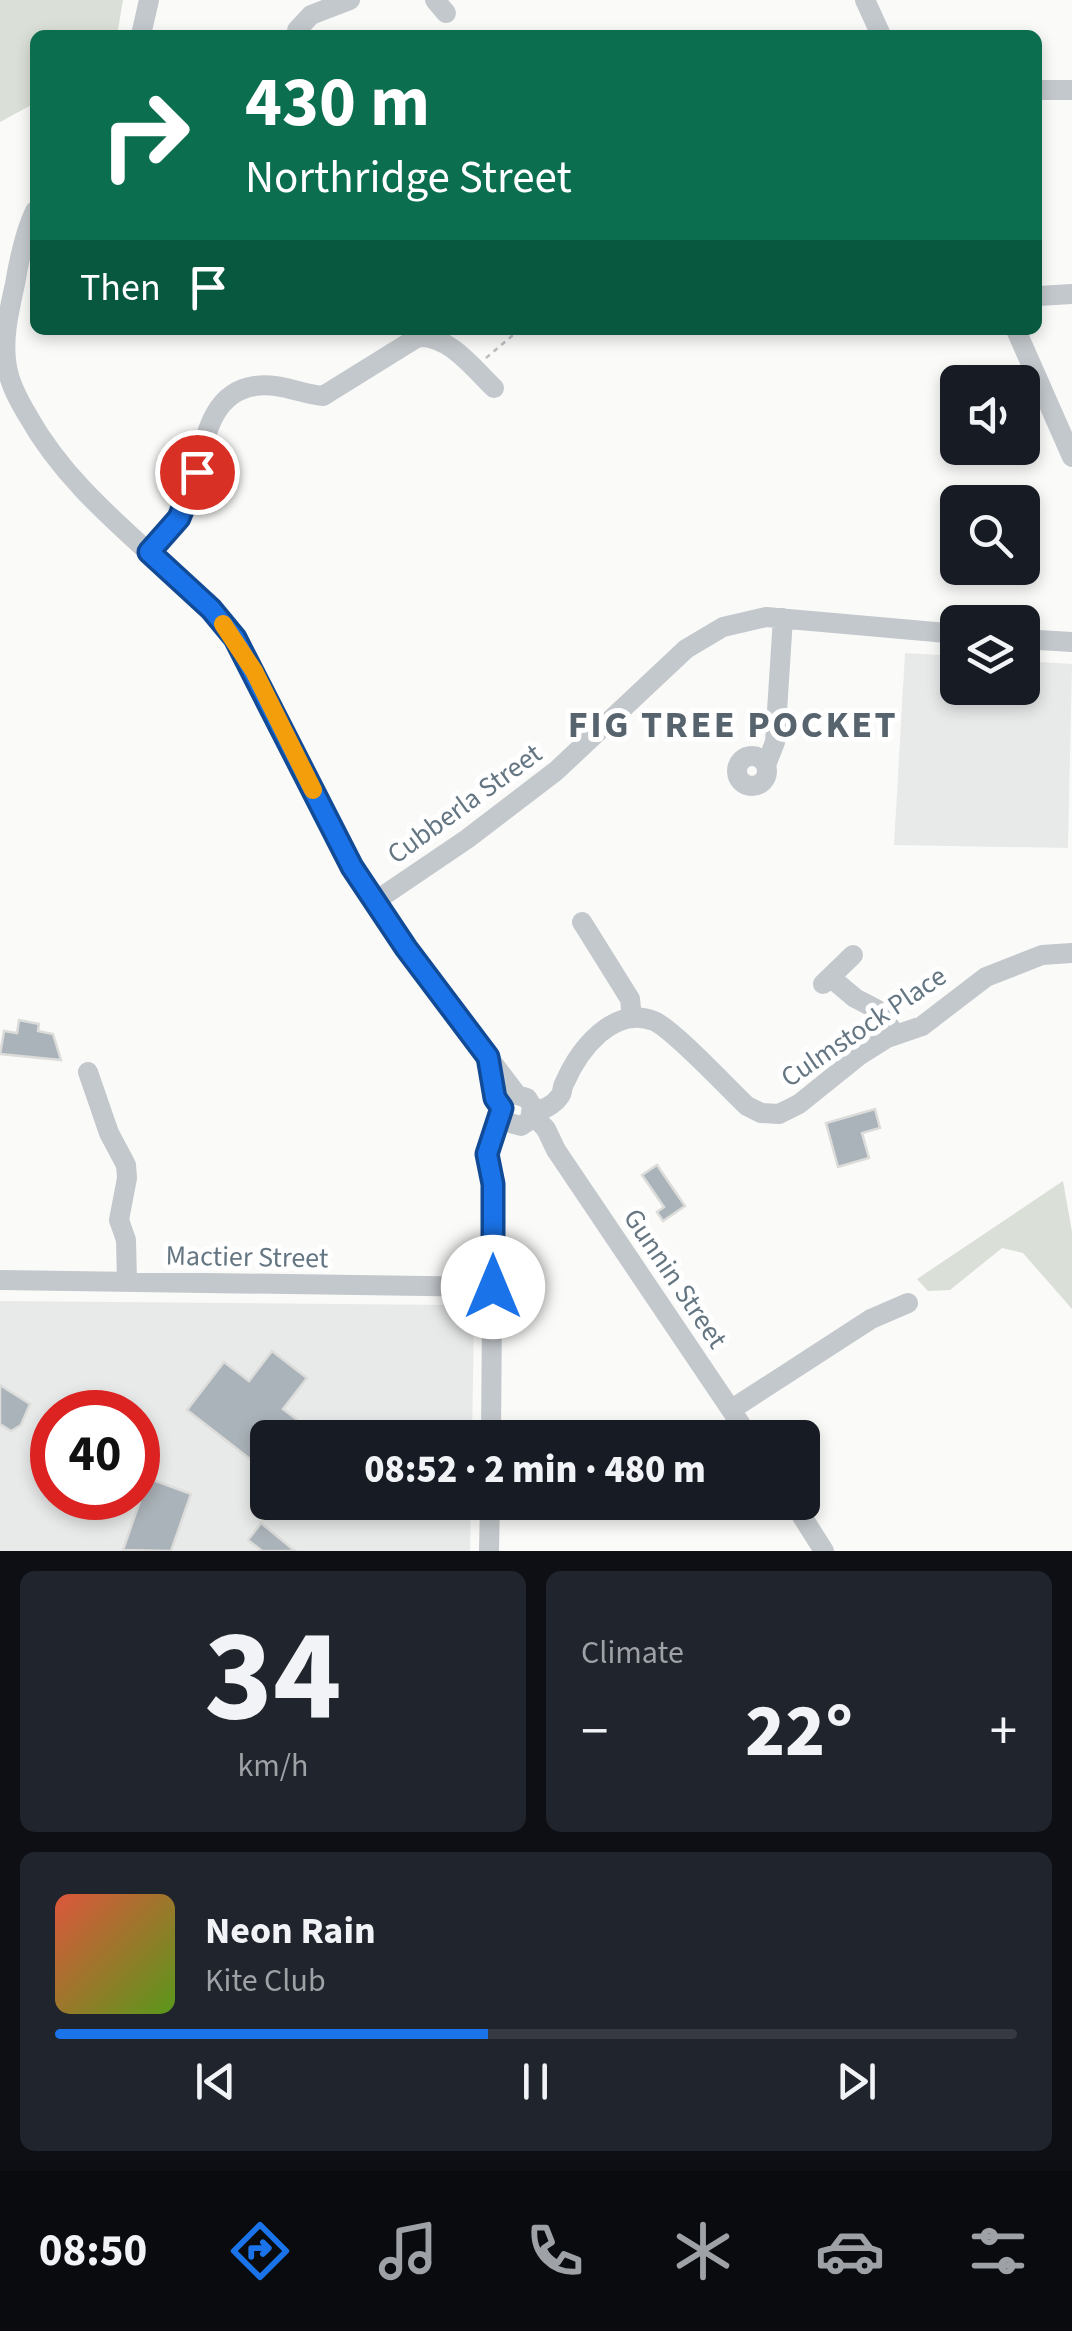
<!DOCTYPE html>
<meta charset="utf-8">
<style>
body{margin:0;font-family:"Source Sans 3",sans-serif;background:#20242c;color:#f1f3f6;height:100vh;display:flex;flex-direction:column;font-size:38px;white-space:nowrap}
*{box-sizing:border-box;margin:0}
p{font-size:32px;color:#9ea1a6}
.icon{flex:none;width:55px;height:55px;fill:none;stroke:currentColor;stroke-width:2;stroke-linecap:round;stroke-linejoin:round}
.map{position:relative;height:1551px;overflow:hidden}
.panel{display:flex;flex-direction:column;gap:20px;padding:20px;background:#0d0f14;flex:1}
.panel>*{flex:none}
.guide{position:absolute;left:30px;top:30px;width:1012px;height:305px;border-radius:15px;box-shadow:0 5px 15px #0003;background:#0b6e4f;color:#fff;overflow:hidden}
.tools{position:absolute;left:940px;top:365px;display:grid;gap:20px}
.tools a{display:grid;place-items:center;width:100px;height:100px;border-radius:15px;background:#171b24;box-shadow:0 5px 15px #0003;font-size:50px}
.speed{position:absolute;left:30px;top:1390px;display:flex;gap:20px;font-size:50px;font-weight:700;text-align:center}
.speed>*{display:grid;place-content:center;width:130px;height:130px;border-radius:50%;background:#171b24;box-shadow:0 5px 15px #0003;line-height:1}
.speed .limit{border:15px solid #d22;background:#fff;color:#111}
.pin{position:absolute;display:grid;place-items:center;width:85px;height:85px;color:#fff;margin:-42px;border:5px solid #fff;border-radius:50%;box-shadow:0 2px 10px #0007}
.me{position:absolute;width:110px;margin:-55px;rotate:0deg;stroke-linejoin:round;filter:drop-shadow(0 0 8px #0008)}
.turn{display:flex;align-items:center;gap:35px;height:210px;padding:0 50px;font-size:45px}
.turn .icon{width:130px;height:130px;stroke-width:2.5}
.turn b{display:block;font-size:70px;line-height:85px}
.then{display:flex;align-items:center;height:95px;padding:0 50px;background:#0003;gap:20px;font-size:38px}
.big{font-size:75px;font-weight:800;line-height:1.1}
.panel .card{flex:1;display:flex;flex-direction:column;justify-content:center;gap:15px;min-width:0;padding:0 35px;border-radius:15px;background:#20242c}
.panel .dial{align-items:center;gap:0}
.dial b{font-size:130px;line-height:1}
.song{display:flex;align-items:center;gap:30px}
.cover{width:120px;height:120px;border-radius:15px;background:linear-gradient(135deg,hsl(10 70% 55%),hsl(90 70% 35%))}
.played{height:10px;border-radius:5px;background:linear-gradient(90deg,#1a73e8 45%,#363941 45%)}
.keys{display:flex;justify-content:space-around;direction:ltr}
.heat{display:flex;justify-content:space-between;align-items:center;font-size:55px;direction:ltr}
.panel .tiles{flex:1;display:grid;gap:20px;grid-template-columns:1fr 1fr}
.card:last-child{grid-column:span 2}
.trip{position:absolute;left:250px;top:1420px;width:570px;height:100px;border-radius:15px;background:#171b24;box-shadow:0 5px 15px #0003;font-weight:800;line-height:100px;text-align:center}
.tabs{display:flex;height:160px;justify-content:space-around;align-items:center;background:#090b0e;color:#9ea1a6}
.tabs .icon{width:70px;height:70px}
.tabs .on{color:#1a73e8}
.tabs b{font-size:45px;color:#f1f3f6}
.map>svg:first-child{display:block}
</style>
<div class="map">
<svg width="1072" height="1551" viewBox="0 0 1072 1551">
<rect width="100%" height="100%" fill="#fafaf8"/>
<path fill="#e8e9e9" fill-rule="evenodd" d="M 905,653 L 957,656 L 958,688 L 1022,688 L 1023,661 L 1072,664 L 1068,848 L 894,845 Z
M 0,1301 L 458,1305 L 474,1319 L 472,1437 L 268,1438 L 268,1502 L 471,1503 L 470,1551 L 0,1551 ZM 52,1412 L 138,1412 L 138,1498 L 52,1498 Z"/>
<path fill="#dadfd7" d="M 0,0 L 123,0 L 117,35 L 35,35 L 35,103 L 0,122 Z
M 1063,1181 L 1072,1232 L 1072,1309 L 1023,1253 L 1002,1248 L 950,1290 L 928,1291 L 917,1279 Z"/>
<path fill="#aab3b9" stroke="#dcdcda" stroke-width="2.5" d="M 19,1020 L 39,1024 L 38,1031 L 53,1034 L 61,1060 L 0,1054 L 4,1031 L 17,1033 Z
M 875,1109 L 880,1128 L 862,1133 L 869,1158 L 838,1167 L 826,1123 Z
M 657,1165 L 685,1206 L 663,1221 L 657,1212 L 664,1207 L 642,1175 Z
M 272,1351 L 307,1378 L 283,1409 L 300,1422 L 288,1438 L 268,1438 L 268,1463 L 263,1469 L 187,1410 L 224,1362 L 249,1381 Z
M 0,1385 L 30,1404 L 21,1425 L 11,1431 L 0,1424 Z
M 148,1478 L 191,1494 L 171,1551 L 123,1550 Z
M 261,1523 L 295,1551 L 262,1551 L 248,1540 Z"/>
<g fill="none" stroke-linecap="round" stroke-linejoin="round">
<path stroke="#bbbfc2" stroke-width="2.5" stroke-dasharray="5 5" stroke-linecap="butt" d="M 486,358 L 519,330"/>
<path stroke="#c3c8cc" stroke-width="20" d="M 435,0 L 446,13
M 865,0 L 881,35
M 297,30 L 311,15 L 350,0
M 141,35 L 149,0
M 1038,90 L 1072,90
M 35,211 C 24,234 19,260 15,284 C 9,311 2,340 7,367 C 10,385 19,401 28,416 C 78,506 170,560 235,638 L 352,867 L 406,948 L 517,1095 L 527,1098 L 532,1106 L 530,1120 L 521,1126 L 507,1122 L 502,1113
M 1038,296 L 1072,294
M 1016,330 L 1072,457
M 149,552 C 163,538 178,523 187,504 C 205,463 200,394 255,386 C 278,382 301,394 323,396 L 418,337 C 449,335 473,368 494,388
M 1022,639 L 1072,642
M737 771a15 15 0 1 1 30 0a15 15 0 1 1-30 0Z
M 766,765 L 775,742 L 783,618
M 374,902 L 467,839 L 556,771 L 686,649 L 723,627 L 766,617 L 958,634
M 582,922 L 630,999 L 632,1018
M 830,977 L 855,998 L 878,1010 L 895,1034
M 823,984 L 853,955
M 488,1061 L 495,1098 L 502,1108 L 487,1154 L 493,1185 L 491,1438
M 88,1072 L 109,1133 L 126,1165 L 127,1178 L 119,1220 L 126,1240 L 127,1282
M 533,1111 C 542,1111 554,1105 560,1096 C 563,1092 562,1086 565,1082 C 579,1050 613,1005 654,1021 C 673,1029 728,1088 747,1106 L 761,1113 L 779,1114 L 799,1104 L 860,1055 L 887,1038 L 922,1026 L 986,977 L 1042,955 L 1072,953
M 532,1114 L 546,1129 L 556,1150 L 750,1438
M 0,1280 L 493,1287
M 732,1409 L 871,1319 L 908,1303
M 793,1502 L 824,1551
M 489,1551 L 490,1502"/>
</g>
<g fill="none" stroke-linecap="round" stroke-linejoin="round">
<g stroke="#114b97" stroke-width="25">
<path id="route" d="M 197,472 L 179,518 L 149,552 L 211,609 L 235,638 L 352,867 L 406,948 L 488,1057 L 495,1098 L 502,1108 L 487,1154 L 493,1184 L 493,1287"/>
</g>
<use href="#route" stroke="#1a73e8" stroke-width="18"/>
<path stroke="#f59e0b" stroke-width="18" d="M 223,624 L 254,671 L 313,790"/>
</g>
<g text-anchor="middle" stroke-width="10" stroke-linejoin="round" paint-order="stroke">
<g font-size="28" fill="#657683" stroke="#fff">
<text transform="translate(464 803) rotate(-36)" y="10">Cubberla Street</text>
<text transform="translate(863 1026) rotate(-34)" y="10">Culmstock Place</text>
<text transform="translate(247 1256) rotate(1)" y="10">Mactier Street</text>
<text transform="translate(676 1278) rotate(56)" y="10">Gunnin Street</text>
</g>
<g font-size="38" font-weight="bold" letter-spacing="2.5" fill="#57646e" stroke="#fff">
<text x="733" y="737">FIG TREE POCKET</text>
</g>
</g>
</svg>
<div class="tools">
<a><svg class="icon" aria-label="sound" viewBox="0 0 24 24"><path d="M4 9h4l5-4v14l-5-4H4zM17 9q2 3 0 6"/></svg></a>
<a><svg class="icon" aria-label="search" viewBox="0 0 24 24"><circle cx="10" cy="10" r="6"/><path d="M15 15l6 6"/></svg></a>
<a><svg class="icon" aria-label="layers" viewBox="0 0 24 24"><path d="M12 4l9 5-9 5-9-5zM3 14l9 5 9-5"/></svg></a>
</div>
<div class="speed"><div class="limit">40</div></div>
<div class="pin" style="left:197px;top:472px;background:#d93025"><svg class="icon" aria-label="arrive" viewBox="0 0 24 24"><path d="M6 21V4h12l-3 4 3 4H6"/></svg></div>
<svg class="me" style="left:493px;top:1287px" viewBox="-20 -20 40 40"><circle r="19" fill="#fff"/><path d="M0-13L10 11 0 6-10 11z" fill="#1a73e8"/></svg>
<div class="trip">08:52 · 2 min · 480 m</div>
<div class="guide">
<div class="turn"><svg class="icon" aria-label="right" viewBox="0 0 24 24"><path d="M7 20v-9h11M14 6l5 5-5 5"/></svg><div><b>430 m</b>Northridge Street</div></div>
<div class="then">Then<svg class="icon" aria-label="arrive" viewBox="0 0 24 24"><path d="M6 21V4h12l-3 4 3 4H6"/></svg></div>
</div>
</div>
<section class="panel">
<div class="tiles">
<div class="card dial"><b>34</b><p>km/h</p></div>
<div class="card"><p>Climate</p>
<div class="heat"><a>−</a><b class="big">22°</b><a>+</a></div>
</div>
<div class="card">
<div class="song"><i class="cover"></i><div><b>Neon Rain</b><p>Kite Club</p></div></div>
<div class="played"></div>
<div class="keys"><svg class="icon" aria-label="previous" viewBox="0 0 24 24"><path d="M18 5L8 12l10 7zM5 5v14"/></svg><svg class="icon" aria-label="pause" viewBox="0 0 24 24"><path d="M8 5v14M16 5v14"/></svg><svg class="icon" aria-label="next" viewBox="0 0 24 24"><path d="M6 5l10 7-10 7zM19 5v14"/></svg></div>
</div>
</div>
</section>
<nav class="tabs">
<b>08:50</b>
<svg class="icon on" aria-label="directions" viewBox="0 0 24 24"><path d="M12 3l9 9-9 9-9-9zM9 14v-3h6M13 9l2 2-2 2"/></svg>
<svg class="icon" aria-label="music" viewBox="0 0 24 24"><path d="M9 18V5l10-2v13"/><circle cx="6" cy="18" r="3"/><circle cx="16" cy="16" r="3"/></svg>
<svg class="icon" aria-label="phone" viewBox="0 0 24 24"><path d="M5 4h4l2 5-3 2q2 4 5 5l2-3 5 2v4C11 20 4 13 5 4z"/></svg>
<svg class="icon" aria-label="climate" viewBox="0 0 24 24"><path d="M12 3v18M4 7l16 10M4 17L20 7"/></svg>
<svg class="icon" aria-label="car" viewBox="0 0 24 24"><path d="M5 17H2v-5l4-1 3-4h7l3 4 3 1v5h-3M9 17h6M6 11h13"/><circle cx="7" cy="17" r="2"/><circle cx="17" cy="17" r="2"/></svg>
<svg class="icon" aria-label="filters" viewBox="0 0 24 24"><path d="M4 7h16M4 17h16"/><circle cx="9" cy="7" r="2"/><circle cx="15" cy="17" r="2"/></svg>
</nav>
